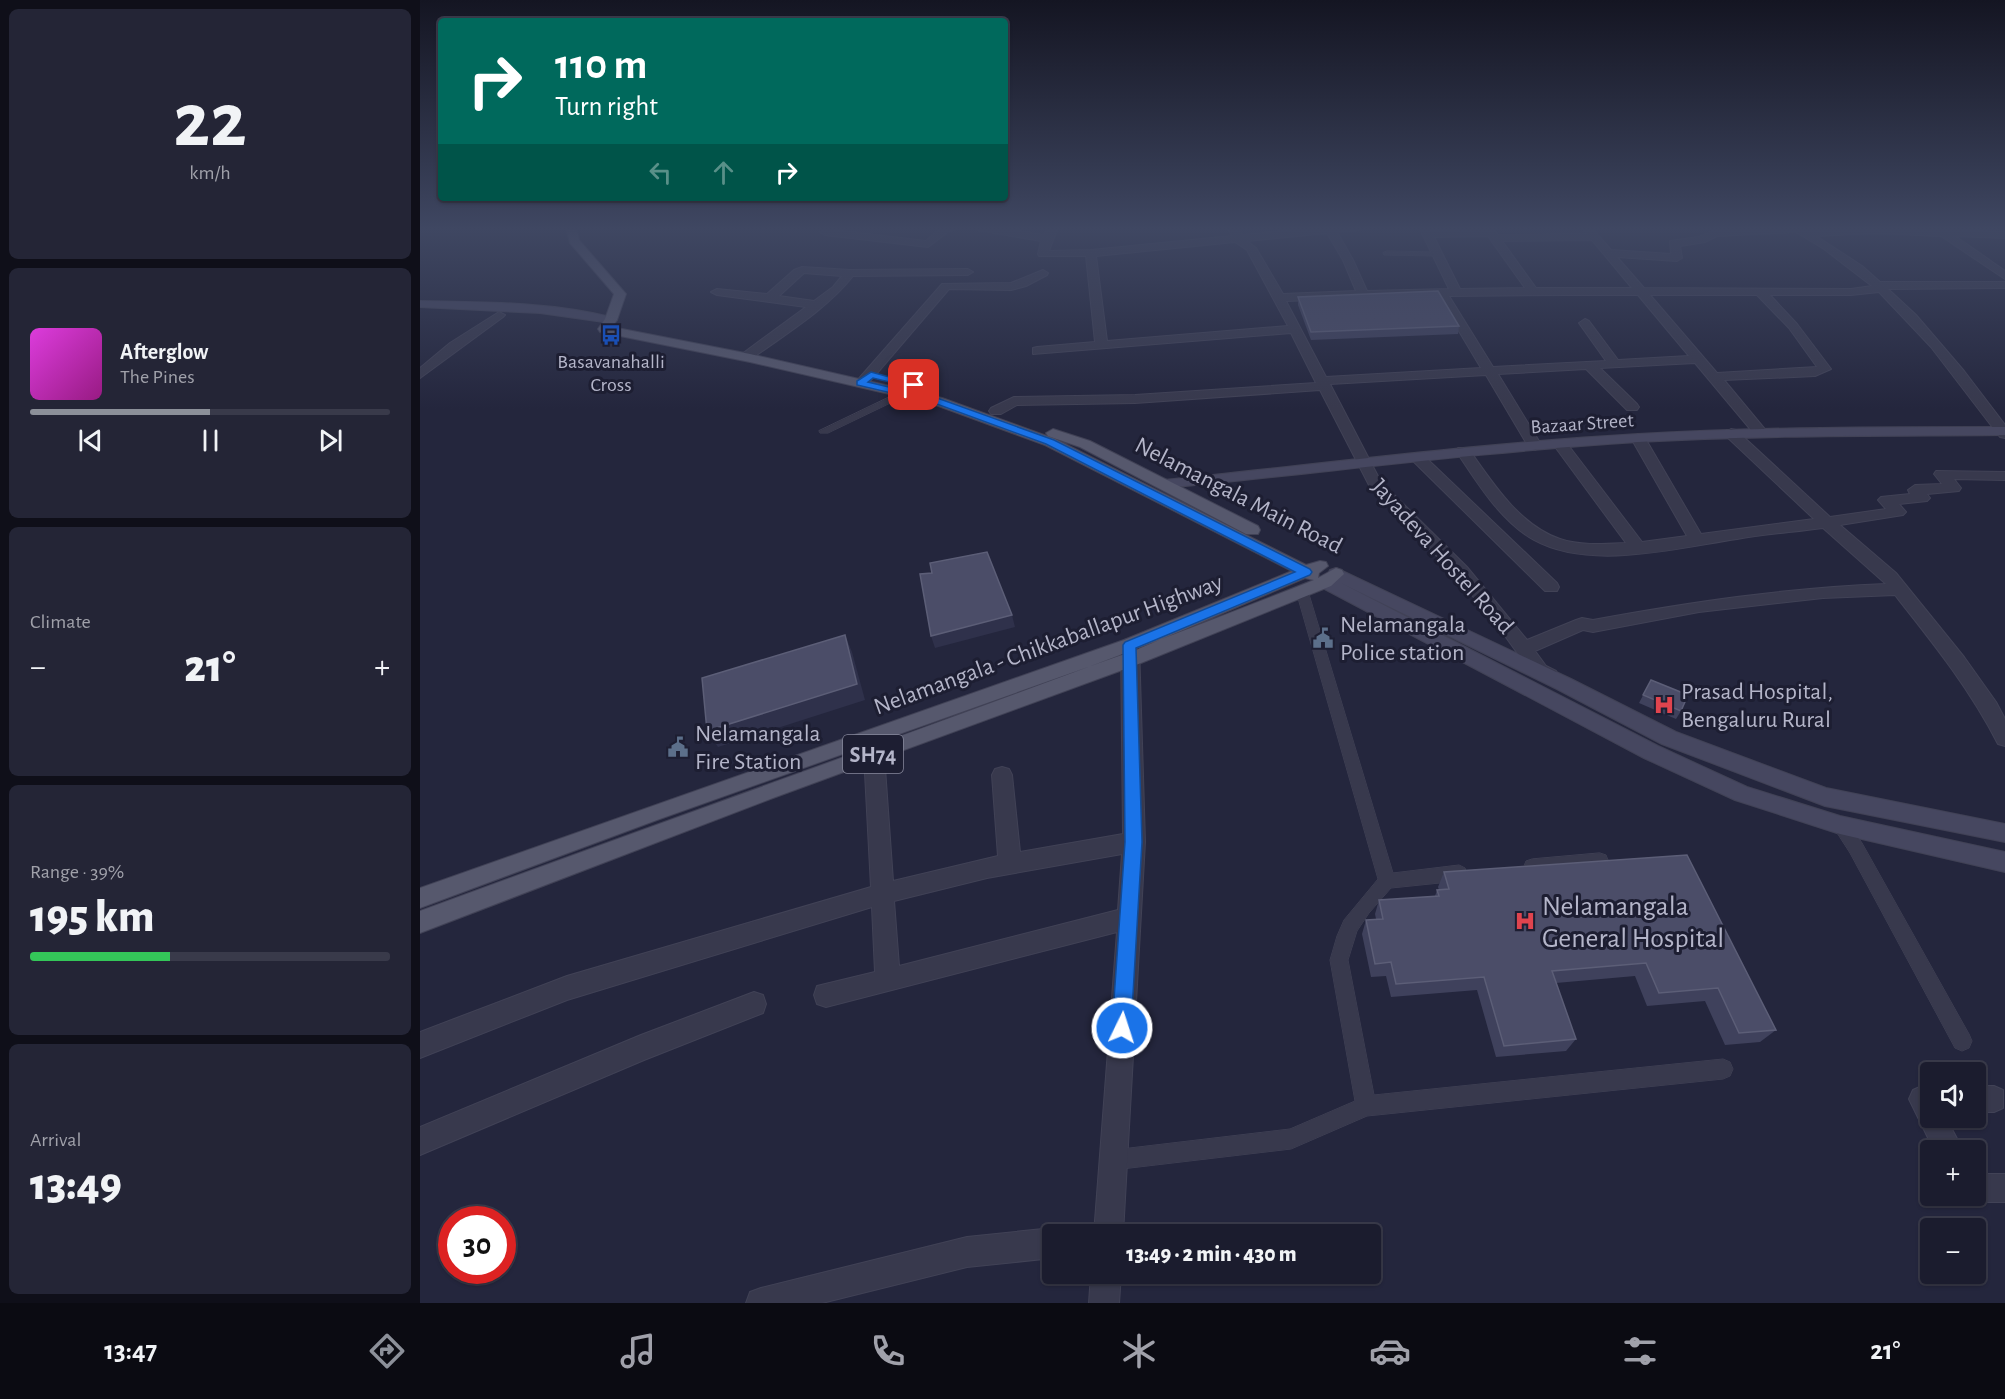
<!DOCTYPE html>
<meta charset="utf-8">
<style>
body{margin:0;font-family:"Alegreya Sans",sans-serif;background:#242536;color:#f1f3f6;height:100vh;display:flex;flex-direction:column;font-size:22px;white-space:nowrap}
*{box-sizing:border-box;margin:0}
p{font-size:20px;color:#a0a1aa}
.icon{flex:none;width:33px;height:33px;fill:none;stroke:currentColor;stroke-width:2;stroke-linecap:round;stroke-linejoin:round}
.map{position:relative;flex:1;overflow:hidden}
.drawer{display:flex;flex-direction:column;gap:9px;padding:9px;background:#0f0f19;width:420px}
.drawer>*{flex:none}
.top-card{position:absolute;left:18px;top:18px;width:570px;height:183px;border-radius:6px;box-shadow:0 2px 4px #0004,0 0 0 2px #393a4a;background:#00695c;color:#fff;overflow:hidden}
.tools{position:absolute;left:1500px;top:1062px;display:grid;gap:12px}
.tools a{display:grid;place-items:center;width:66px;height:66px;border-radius:6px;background:#1b1c2e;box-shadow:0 2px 4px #0004,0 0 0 2px #393a4a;font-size:30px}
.speed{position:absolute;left:18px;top:1206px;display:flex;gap:12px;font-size:30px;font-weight:700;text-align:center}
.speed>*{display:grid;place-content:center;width:78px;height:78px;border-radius:50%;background:#1b1c2e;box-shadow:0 2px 4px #0004,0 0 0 2px #393a4a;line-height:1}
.speed .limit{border:9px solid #d22;background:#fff;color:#111}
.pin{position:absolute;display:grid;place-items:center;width:51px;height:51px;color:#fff;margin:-26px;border-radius:12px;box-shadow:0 3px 9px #0006}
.me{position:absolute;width:66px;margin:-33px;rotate:4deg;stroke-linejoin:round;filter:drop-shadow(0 0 4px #0008)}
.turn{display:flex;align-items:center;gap:21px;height:126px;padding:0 18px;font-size:27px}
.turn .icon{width:78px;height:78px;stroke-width:2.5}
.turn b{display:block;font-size:42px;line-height:51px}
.lanes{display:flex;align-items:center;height:57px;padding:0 18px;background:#0003;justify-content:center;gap:30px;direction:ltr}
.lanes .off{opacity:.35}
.big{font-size:45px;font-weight:800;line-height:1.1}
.drawer .widget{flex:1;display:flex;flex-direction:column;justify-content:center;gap:9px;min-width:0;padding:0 21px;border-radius:9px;background:#242536}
.drawer .dial{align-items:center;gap:0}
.dial b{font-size:78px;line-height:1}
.song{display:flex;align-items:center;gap:18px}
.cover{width:72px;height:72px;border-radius:9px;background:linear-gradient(135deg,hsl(300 70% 55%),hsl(310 70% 35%))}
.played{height:6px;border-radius:3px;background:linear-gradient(90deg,#8c9099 50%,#393a4a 50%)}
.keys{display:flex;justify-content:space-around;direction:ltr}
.heat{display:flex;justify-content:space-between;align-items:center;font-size:33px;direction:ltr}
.charge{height:9px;border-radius:4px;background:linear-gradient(90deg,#34c759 39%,#393a4a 0)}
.trip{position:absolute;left:622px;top:1224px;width:339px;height:60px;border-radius:6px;background:#1b1c2e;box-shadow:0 2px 4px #0004,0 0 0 2px #393a4a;font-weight:800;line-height:60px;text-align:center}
.tabs{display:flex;height:96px;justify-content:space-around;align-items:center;background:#0b0b12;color:#a0a1aa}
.tabs .icon{width:42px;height:42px}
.tabs .selected{color:#8c9099}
.tabs b{font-size:27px;color:#f1f3f6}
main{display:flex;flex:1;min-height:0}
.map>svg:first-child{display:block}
</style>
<main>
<section class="drawer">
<div class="widget dial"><b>22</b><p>km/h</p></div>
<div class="widget">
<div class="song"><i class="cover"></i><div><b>Afterglow</b><p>The Pines</p></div></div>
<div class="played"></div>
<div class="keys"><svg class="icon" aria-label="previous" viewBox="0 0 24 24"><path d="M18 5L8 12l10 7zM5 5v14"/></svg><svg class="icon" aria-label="pause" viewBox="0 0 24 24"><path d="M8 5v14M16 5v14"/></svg><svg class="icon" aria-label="next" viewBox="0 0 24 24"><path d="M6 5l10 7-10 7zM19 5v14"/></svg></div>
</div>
<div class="widget"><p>Climate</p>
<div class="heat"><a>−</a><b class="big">21°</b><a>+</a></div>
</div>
<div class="widget"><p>Range · 39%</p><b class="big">195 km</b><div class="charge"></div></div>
<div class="widget"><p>Arrival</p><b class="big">13:49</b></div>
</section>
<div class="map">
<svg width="1585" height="1303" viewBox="0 0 1585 1303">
<rect width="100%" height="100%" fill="#24263d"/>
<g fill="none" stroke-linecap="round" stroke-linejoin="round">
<g stroke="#414256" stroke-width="1">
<path id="lane" d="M 967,251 L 1018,252 L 1022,254 L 1018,256 L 964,255 L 963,253 Z
M 484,390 L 487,391 L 487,395 L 408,433 L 400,433 L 399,431 Z
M 882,587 L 888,591 L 973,873 L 1039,865 L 1045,868 L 1047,873 L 1045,878 L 1039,881 L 971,888 L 949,913 L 937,931 L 928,960 L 954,1095 L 1303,1059 L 1310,1062 L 1313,1069 L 1310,1076 L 1303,1079 L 947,1116 L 871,1149 L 693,1170 L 686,1167 L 683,1160 L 686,1153 L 693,1150 L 870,1129 L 935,1101 L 910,960 L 917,936 L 924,920 L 958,879 L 876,591 Z
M 1420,818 L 1426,820 L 1442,843 L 1549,1034 L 1552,1041 L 1549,1048 L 1542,1051 L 1535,1048 L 1430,853 L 1412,825 L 1414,820 Z
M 1180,853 L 1186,855 L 1188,860 L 1186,865 L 1180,867 L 1112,873 L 1106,871 L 1104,866 L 1106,861 L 1112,859 Z"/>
</g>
<g stroke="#414256" stroke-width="2">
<path id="street" d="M 522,227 L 543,227 L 529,231 L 508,247 L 405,235 L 400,232 L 405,229 L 506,241 Z
M 552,227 L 573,227 L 624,235 L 628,227 L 638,227 L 629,251 L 671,250 L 812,236 L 807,227 L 817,227 L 822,235 L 907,227 L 945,227 L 940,230 L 917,232 L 933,260 L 947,291 L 1029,289 L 999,227 L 1009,227 L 1011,231 L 1064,230 L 1062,227 L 1072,227 L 1078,235 L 1167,234 L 1161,227 L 1171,227 L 1191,250 L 1251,254 L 1250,241 L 1279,237 L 1295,230 L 1364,227 L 1381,227 L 1386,230 L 1454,227 L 1585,232 L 1585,238 L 1535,236 L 1585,271 L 1585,279 L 1521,236 L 1454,233 L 1396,236 L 1442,266 L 1460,282 L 1585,282 L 1585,288 L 1468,289 L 1496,315 L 1544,371 L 1585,425 L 1585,438 L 1580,437 L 1511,347 L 1459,292 L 1431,295 L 1350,295 L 1377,324 L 1411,369 L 1395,376 L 1304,380 L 1348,433 L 1341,437 L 1336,436 L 1275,363 L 1180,368 L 1217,404 L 1219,407 L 1217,410 L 1207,410 L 1166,369 L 1078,374 L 1122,446 L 1115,450 L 1108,446 L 1066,375 L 910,384 L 961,482 L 1047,567 L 1107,640 L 1156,620 L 1162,618 L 1173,620 C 1271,602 1366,588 1466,584 L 1403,528 C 1374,532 1345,534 1317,539 C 1257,548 1170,571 1114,540 C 1080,521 1057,482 1036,451 L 1038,448 L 1048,448 C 1072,482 1099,525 1140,539 C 1161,546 1185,544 1206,543 L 1133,444 L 1140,440 L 1145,441 L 1222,542 L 1267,536 L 1211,438 L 1218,434 L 1225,438 L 1281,534 L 1394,519 L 1306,436 L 1304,433 L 1311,429 L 1316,430 L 1410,517 L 1466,509 L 1458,500 L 1461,497 L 1490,494 L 1488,490 L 1495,485 L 1522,484 L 1514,474 L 1516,471 L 1585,472 L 1585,480 L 1534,479 L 1541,488 L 1539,491 L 1507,494 L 1510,498 L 1507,501 L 1479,504 L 1486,512 L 1483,515 L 1420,525 L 1476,573 L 1544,657 L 1576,702 L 1585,719 L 1585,746 L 1578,744 C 1550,689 1513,643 1475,595 L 1403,598 L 1279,612 L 1173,632 L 1163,630 L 1115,651 L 1126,666 L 1136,671 L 1138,676 L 1136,681 C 1126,684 1122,680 1114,676 L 1075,622 L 1035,575 L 950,487 L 900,390 L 715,403 L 597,405 L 581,414 L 571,414 L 569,411 L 571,408 L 594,397 L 715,395 L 896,383 L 871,333 L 613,354 L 613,348 L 617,347 L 675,342 L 666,256 L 619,256 L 618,254 L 621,241 L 557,230 ZM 1376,232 L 1404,249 L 1452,286 L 1431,289 L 1224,288 L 1197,257 L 1257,261 L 1262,258 L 1260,246 L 1285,242 L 1297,236 ZM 907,233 L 923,260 L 936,291 L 863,294 L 836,248 L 827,241 ZM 1068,236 L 1105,288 L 1040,289 L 1014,237 ZM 1172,240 L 1212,288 L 1116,288 L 1082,241 ZM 815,242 L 827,250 L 868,326 L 687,341 L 676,256 ZM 1145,295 L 1218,295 L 1269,356 L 1198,360 L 1169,321 L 1165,319 L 1159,323 L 1186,361 L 1073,367 L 1029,296 ZM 1230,295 L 1337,295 L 1369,328 L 1397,367 L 1297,373 ZM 1002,296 L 1018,296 L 1061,368 L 906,377 L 866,301 Z
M 382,267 L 430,270 L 548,269 L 553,272 L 548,275 L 433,276 C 406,310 365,334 330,360 L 322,360 L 320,357 L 322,354 L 386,307 L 297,295 L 291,292 L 297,289 L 347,294 L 374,270 ZM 384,273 L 422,276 L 413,287 L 394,301 L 359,296 Z
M 623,270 L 628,273 L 627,275 L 606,286 L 591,290 L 529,289 L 446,386 L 436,386 L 435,383 L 522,284 L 591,283 Z
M 79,312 L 85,315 L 83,317 L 0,378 L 0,368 L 30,343 Z
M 997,453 L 1002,454 L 1137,583 L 1139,587 L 1137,591 L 1125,591 L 992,460 L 990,457 Z
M 710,639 L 716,640 L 719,645 L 725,842 L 703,1234 L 674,1234 L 697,932 L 406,1007 L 397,1004 L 394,995 L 397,986 L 455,972 L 452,907 L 147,1000 L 0,1058 L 0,1032 L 147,976 L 451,887 L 444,754 L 447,748 L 454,746 L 461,748 L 464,754 L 473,881 L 578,856 L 572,775 L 575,769 L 582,767 L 589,769 L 592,775 L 600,852 L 703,834 L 701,645 L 704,640 ZM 702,854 L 698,910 L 479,966 L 474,901 L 567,878 Z
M 334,992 L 343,995 L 346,1004 L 343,1013 L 224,1060 L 0,1155 L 0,1127 L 221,1035 Z
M 1502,1086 L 1510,1086 L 1510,1118 L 1526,1118 L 1543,1150 L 1514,1150 L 1489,1099 L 1493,1090 Z
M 1556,1086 L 1574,1086 L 1583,1090 L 1583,1108 L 1574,1112 L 1556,1112 Z
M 1556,1174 L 1585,1174 L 1585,1202 L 1556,1202 L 1546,1198 L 1545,1196 L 1556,1196 Z
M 633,1228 L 644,1234 L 633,1234 L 633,1258 L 547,1267 L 402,1303 L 326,1303 L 330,1292 L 341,1288 L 547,1237 Z
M 671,1274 L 701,1274 L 699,1303 L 669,1303 Z"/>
</g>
<g stroke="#414256" stroke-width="2">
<path id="secondary" d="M 0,301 C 65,302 132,302 195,318 L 197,320 L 191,323 L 120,313 L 0,307 Z
M 1585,427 L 1585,435 C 1463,436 1340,435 1218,442 C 1059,452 902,473 744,488 L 737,484 L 744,480 C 902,464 1059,443 1218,434 C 1340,427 1463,427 1585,427 Z
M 916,568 L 1151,679 L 1256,732 L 1406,788 L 1585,824 L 1585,842 L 1405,806 L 1242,744 L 1137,689 L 921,583 L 1238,746 L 1327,787 L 1420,816 L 1585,852 L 1585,872 L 1420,834 L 1315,800 L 1224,758 L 899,586 L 897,582 L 899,578 L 910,578 L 908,574 L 910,570 Z"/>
</g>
<g stroke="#414256" stroke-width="2">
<path id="primary" d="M 146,227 L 156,227 L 159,240 L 206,294 L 197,320 L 192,327 L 330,354 L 522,398 L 635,439 L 886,565 L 900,561 L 906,562 L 908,566 L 899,573 L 898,578 L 916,568 L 922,570 L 924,574 L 911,586 L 716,665 L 353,798 L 0,933 L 0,911 C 298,801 599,697 894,580 L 885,578 L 716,650 L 237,820 L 0,908 L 0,888 L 704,640 L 872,571 L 625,445 L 513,404 L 330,362 L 180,332 L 178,329 L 185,319 L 194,294 L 150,243 Z
M 633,429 L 670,441 L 838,526 L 840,530 L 838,534 L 826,534 L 660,447 L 628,436 L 626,433 Z"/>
</g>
<use href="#lane" fill="#38394d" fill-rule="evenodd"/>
<use href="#street" fill="#38394d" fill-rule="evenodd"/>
<use href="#secondary" fill="#464760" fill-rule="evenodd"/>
<use href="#primary" fill="#56586d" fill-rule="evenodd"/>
</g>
<path fill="#3f415c" d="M 878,297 L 1039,326 L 1038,334 L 891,340 L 878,305 Z
M 1231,680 L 1261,711 L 1256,719 L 1219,703 Z
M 1267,855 L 1356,1030 L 1340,1042 L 1305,1045 L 1285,1001 L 1227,1006 L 1215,976 L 1136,983 L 1156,1039 L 1146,1051 L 1076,1057 L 1057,990 L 971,997 L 966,976 L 951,977 L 942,934 L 946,920 L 956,919 L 955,914 L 959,900 L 1015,896 L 1017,890 L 1019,890 L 1018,887 L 1024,872 Z"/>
<path fill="#2f314b" d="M 592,615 L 595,627 L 515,648 L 511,636 Z
M 425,635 L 432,652 L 445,700 L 298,747 L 287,731 Z"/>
<path fill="#4b4d68" stroke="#5c5e77" stroke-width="1.5" d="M 1018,291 L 1039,326 L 891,332 L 878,297 Z
M 567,552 L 592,615 L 511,636 L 500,574 L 512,573 L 510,563 Z
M 425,635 L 437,684 L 287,731 L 282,678 Z
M 1231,680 L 1268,695 L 1261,711 L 1223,695 Z
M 1267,855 L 1356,1030 L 1319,1033 L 1298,988 L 1239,993 L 1226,963 L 1132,971 L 1156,1039 L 1084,1046 L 1064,977 L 976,984 L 971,962 L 955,964 L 946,920 L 963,919 L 959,900 L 1019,896 L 1017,890 L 1029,889 L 1024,872 Z"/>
<linearGradient id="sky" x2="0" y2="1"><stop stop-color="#141522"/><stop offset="0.56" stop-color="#3f4762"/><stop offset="1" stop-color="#3f4762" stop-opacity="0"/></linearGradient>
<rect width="1585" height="409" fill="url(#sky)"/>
<path fill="#1a73e8" stroke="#114b97" stroke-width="1.5" d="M 451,372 L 499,385 L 494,388 L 453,378 L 448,382 L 520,399 L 634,440 L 890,569 L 892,572 L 890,575 L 716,648 L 722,842 L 711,1028 L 709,1035 L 702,1037 L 695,1035 L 692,1028 L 705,842 L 703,645 L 705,642 L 875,572 L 626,444 L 514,403 L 437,385 L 437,381 Z"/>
<defs>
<g id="bus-bare" transform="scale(1.62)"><path d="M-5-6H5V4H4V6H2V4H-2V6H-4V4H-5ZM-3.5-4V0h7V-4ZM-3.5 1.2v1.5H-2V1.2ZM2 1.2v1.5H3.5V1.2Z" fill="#1a4fb4" stroke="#1d1e32" stroke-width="2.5" paint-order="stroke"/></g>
<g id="civic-bare" transform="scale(1.62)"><path d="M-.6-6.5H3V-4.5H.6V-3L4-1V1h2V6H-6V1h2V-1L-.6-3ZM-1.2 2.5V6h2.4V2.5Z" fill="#5c6f8a" stroke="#1d1e32" stroke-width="2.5" paint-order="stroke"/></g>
<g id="hospital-bare" transform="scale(1.62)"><path d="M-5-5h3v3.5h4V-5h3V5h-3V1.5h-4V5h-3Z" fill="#e0444e" stroke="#1d1e32" stroke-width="2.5" paint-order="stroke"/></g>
</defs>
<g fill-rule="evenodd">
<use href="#bus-bare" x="191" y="335"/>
<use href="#civic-bare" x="903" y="638"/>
<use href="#hospital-bare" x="1244" y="705"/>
<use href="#civic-bare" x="258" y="747"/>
<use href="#hospital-bare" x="1105" y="921"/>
</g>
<g text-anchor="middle" stroke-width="6" stroke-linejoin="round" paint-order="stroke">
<g font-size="20" fill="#b4b5c9" stroke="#1d1e32">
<text x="191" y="368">Basavanahalli<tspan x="191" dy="23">Cross</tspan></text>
</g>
<g font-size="20" fill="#b4b5c9" stroke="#1d1e32">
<text transform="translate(1162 423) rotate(-4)" y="7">Bazaar Street</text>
</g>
<rect fill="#1d1e32" stroke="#87889c" stroke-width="1.5" x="423" y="735" width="60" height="38" rx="4.5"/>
<g font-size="22" font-weight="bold" fill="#b4b5c9">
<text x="453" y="762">SH74</text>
</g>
<g font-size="24" fill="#b4b5c9" stroke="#1d1e32">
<text transform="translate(819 495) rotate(27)" y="8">Nelamangala Main Road</text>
<text transform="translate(1023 556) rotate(48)" y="8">Jayadeva Hostel Road</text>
<text transform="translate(628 644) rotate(-20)" y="8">Nelamangala - Chikkaballapur Highway</text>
</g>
<g font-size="24" fill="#b4b5c9" stroke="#1d1e32" text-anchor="start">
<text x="920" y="632">Nelamangala<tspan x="920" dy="28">Police station</tspan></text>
<text x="1261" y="699">Prasad Hospital,<tspan x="1261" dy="28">Bengaluru Rural</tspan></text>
<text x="275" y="741">Nelamangala<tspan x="275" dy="28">Fire Station</tspan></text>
</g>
<g font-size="28" fill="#b4b5c9" stroke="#1d1e32" text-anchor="start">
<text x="1122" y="915">Nelamangala<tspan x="1122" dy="32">General Hospital</tspan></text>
</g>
</g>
</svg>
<div class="tools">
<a><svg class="icon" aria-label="sound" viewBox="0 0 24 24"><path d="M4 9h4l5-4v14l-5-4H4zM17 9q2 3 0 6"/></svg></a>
<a>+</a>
<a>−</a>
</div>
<div class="speed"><div class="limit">30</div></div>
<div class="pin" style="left:494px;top:385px;background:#d93025"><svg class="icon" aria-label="arrive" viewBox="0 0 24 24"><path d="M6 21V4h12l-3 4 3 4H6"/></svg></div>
<svg class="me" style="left:702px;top:1028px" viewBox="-20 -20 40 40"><circle r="17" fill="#1a73e8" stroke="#fff" stroke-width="3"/><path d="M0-11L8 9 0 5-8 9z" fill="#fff"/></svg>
<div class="trip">13:49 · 2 min · 430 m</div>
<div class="top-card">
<div class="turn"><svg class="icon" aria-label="right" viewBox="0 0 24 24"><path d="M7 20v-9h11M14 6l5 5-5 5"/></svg><div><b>110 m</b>Turn right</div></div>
<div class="lanes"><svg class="icon off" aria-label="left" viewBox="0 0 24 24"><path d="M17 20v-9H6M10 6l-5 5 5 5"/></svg><svg class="icon off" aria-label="ahead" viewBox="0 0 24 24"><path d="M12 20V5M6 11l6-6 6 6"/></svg><svg class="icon" aria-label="right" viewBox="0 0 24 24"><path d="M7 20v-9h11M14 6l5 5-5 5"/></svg></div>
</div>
</div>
</main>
<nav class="tabs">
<b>13:47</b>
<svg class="icon selected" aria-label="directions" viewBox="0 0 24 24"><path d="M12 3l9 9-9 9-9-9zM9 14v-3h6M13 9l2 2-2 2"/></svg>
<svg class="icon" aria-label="music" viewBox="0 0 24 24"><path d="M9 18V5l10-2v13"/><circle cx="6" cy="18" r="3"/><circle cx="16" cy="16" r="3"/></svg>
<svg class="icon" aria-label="phone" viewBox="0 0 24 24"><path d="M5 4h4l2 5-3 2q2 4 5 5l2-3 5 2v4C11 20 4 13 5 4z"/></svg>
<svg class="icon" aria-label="climate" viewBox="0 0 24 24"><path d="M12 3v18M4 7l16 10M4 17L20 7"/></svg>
<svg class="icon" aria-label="car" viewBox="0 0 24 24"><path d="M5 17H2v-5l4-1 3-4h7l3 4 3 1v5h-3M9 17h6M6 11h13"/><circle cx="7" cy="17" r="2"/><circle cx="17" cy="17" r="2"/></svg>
<svg class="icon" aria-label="filters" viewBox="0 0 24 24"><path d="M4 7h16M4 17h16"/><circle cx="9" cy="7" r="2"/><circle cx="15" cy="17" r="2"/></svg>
<b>21°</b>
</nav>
